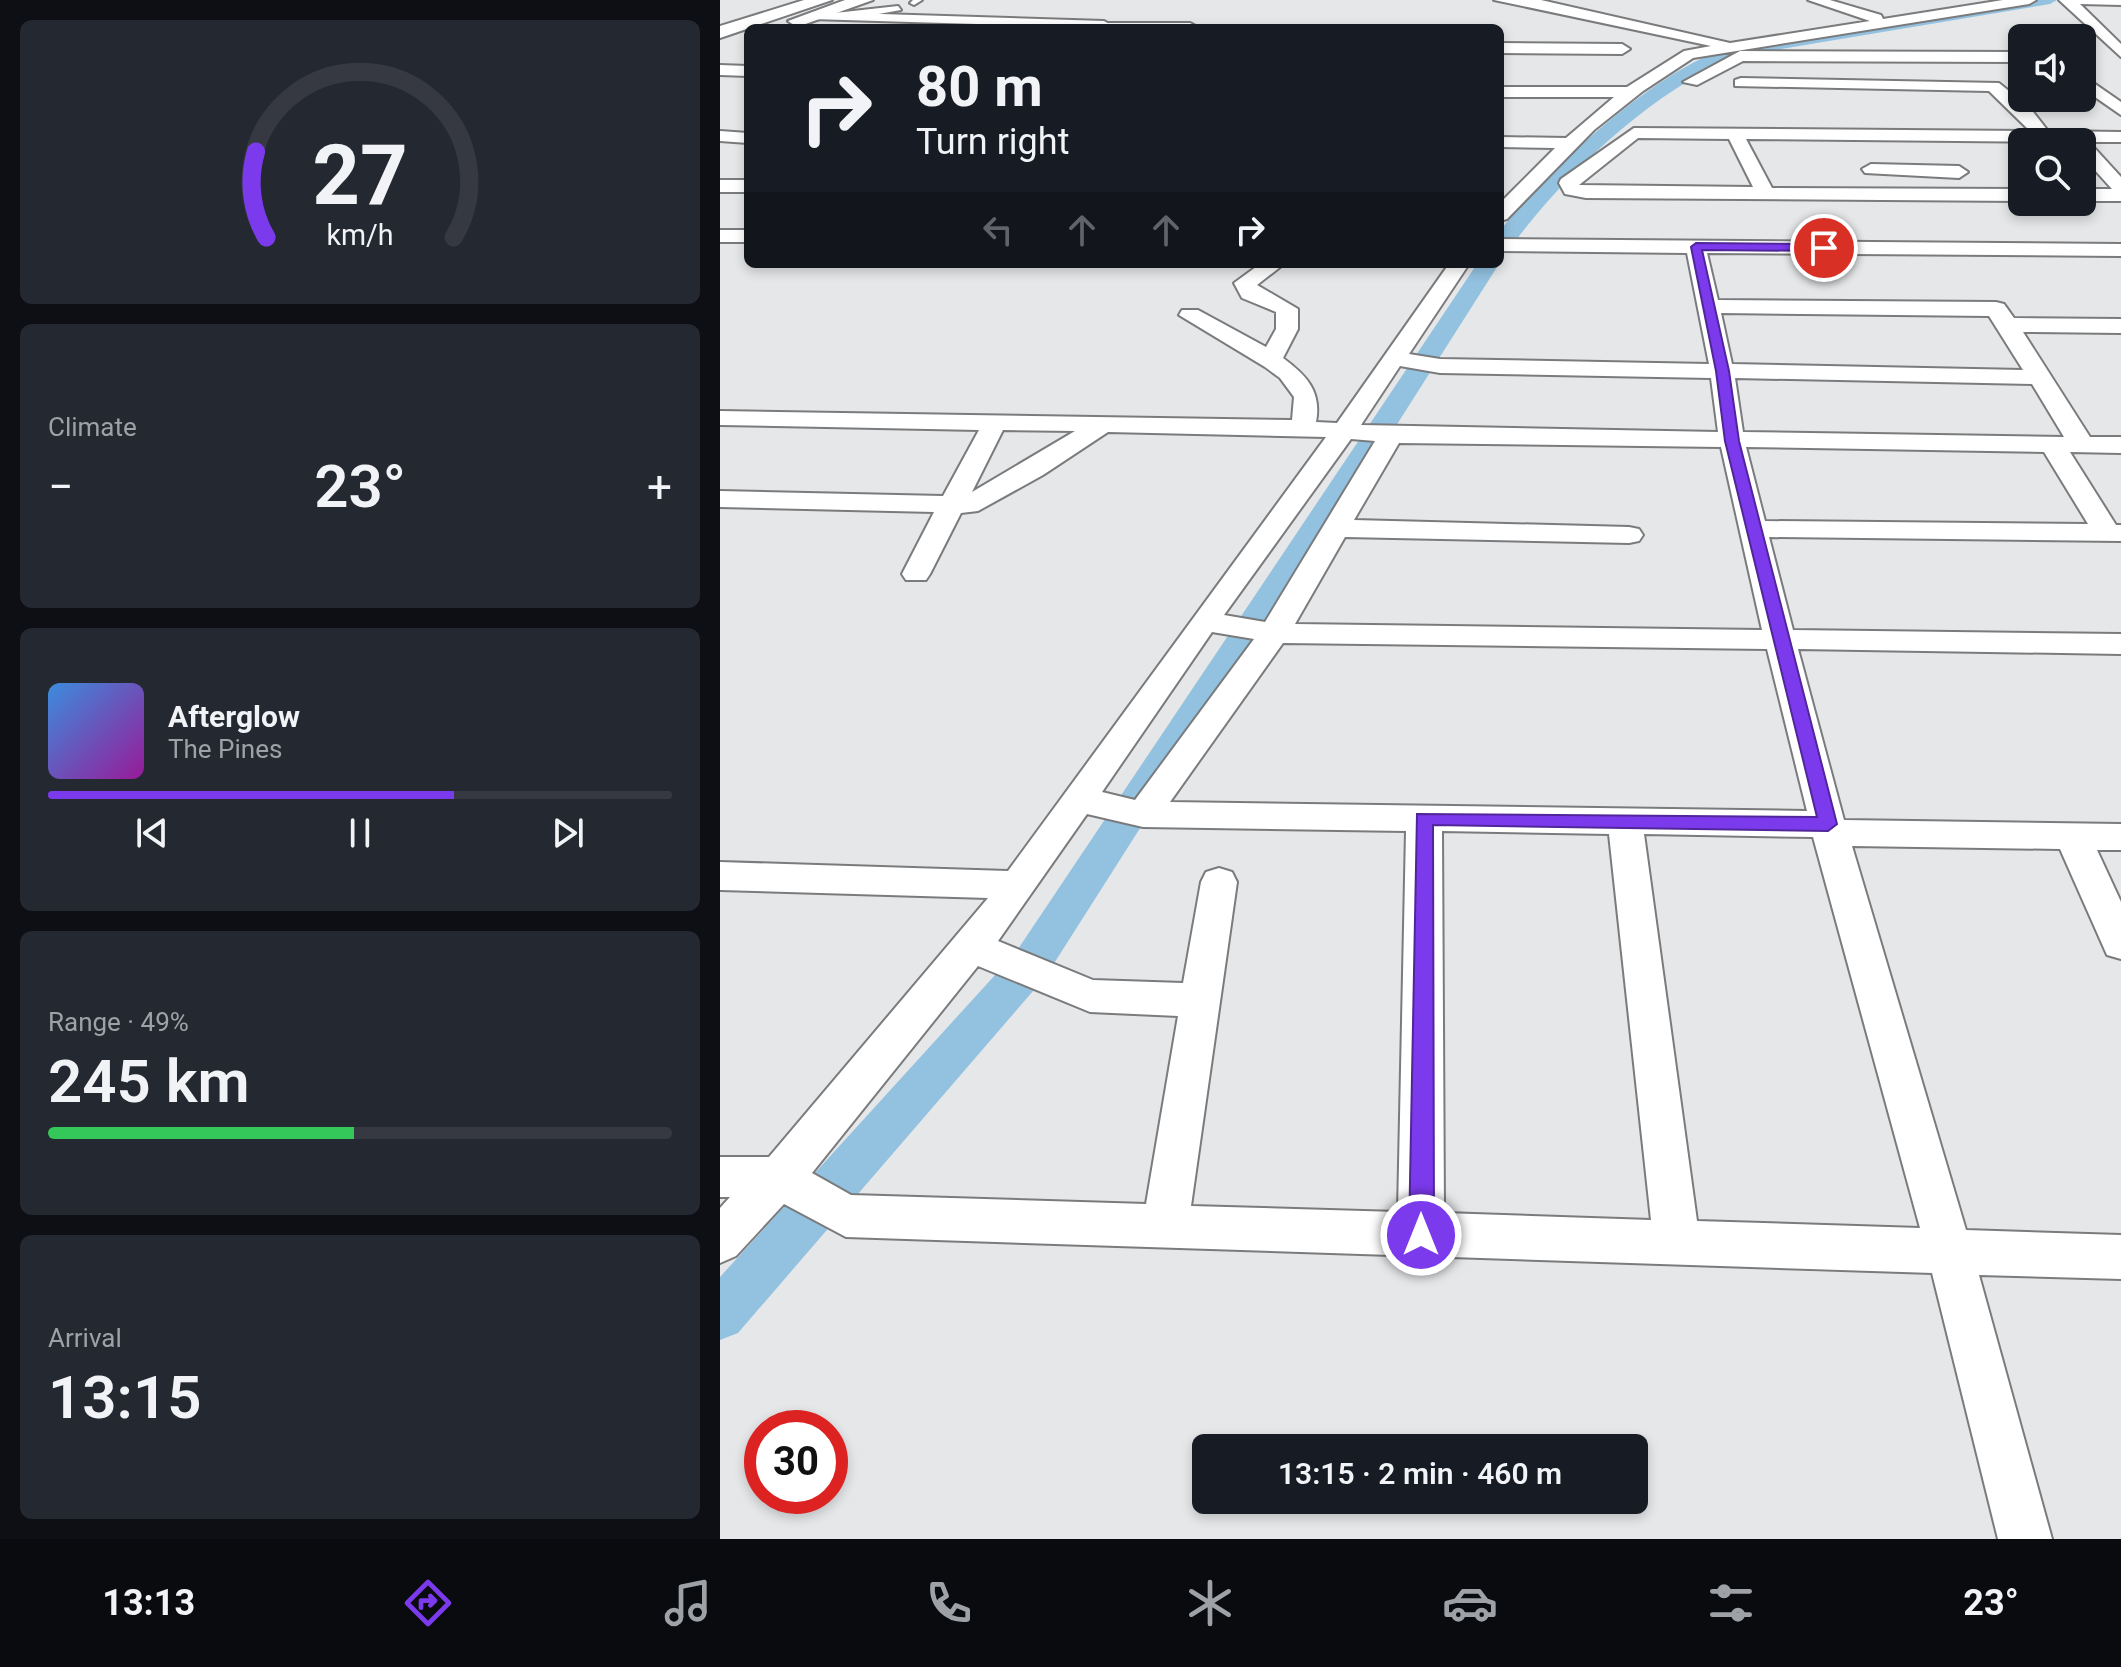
<!DOCTYPE html>
<meta charset="utf-8">
<style>
body{margin:0;font-family:Roboto,sans-serif;background:#242831;color:#f1f3f6;height:100vh;display:flex;flex-direction:column;font-size:30px;white-space:nowrap}
*{box-sizing:border-box;margin:0}
p{font-size:26px;color:#9ea1a6}
.icon{flex:none;width:44px;height:44px;fill:none;stroke:currentColor;stroke-width:2;stroke-linecap:round;stroke-linejoin:round}
.map{position:relative;flex:1;overflow:hidden}
.side{display:flex;flex-direction:column;gap:20px;padding:20px;background:#0d0f14;width:720px}
.side>*{flex:none}
.top-card{position:absolute;left:24px;top:24px;width:760px;height:244px;border-radius:12px;box-shadow:0 4px 12px #0003;background:#171b24;color:#f1f3f6;overflow:hidden}
.controls{position:absolute;left:1288px;top:24px;display:grid;gap:16px}
.controls a{display:grid;place-items:center;width:88px;height:88px;border-radius:12px;background:#171b24;box-shadow:0 4px 12px #0003;font-size:40px}
.speed{position:absolute;left:24px;top:1410px;display:flex;gap:16px;font-size:40px;font-weight:700;text-align:center}
.speed>*{display:grid;place-content:center;width:104px;height:104px;border-radius:50%;background:#171b24;box-shadow:0 4px 12px #0003;line-height:1}
.speed .limit{border:12px solid #d22;background:#fff;color:#111}
.pin{position:absolute;display:grid;place-items:center;width:68px;height:68px;color:#fff;margin:-34px;border:4px solid #fff;border-radius:50%;box-shadow:0 2px 8px #0007}
.me{position:absolute;width:88px;margin:-44px;rotate:0deg;stroke-linejoin:round;filter:drop-shadow(0 0 6px #0008)}
.turn{display:flex;align-items:center;gap:28px;height:168px;padding:0 40px;font-size:36px}
.turn .icon{width:104px;height:104px;stroke-width:2.5}
.turn b{display:block;font-size:56px;line-height:68px}
.lanes{display:flex;align-items:center;height:76px;padding:0 40px;background:#0003;justify-content:center;gap:40px;direction:ltr}
.lanes .off{opacity:.35}
.big{font-size:60px;font-weight:600;line-height:1.1}
.side .tile{flex:1;display:flex;flex-direction:column;justify-content:center;gap:12px;min-width:0;padding:0 28px;border-radius:12px;background:#242831}
.side .dial{align-items:center;gap:0}
.dial svg{height:208px;overflow:visible;fill:none;stroke:#363941;stroke-width:7;stroke-linecap:round;text-anchor:middle}
.dial text{fill:#f1f3f6;stroke:none}
.song{display:flex;align-items:center;gap:24px}
.cover{width:96px;height:96px;border-radius:12px;background:linear-gradient(135deg,hsl(210 70% 55%),hsl(300 70% 35%))}
.played{height:8px;border-radius:4px;background:linear-gradient(90deg,#7c3aed 65%,#363941 65%)}
.keys{display:flex;justify-content:space-around;direction:ltr}
.heat{display:flex;justify-content:space-between;align-items:center;font-size:44px;direction:ltr}
.charge{height:12px;border-radius:6px;background:linear-gradient(90deg,#34c759 49%,#363941 0)}
.trip{position:absolute;left:472px;top:1434px;width:456px;height:80px;border-radius:12px;background:#171b24;box-shadow:0 4px 12px #0003;font-weight:600;line-height:80px;text-align:center}
.tabs{display:flex;height:128px;justify-content:space-around;align-items:center;background:#090b0e;color:#9ea1a6}
.tabs .icon{width:56px;height:56px}
.tabs .active{color:#7c3aed}
.tabs b{font-size:36px;color:#f1f3f6}
main{display:flex;flex:1;min-height:0}
.map>svg:first-child{display:block}
</style>
<main>
<section class="side">
<div class="tile dial"><svg viewBox="0 0 100 80">
<path d="M14 69A42 42 0 1 1 86 69"/>
<path d="M14 69A42 42 0 0 1 10 36" stroke="#7c3aed"/>
<text x="50" y="56" font-size="32" font-weight="700">27</text>
<text x="50" y="72" font-size="11">km/h</text>
</svg></div>
<div class="tile"><p>Climate</p>
<div class="heat"><a>−</a><b class="big">23°</b><a>+</a></div>
</div>
<div class="tile">
<div class="song"><i class="cover"></i><div><b>Afterglow</b><p>The Pines</p></div></div>
<div class="played"></div>
<div class="keys"><svg class="icon" aria-label="previous" viewBox="0 0 24 24"><path d="M18 5L8 12l10 7zM5 5v14"/></svg><svg class="icon" aria-label="pause" viewBox="0 0 24 24"><path d="M8 5v14M16 5v14"/></svg><svg class="icon" aria-label="next" viewBox="0 0 24 24"><path d="M6 5l10 7-10 7zM19 5v14"/></svg></div>
</div>
<div class="tile"><p>Range · 49%</p><b class="big">245 km</b><div class="charge"></div></div>
<div class="tile"><p>Arrival</p><b class="big">13:15</b></div>
</section>
<div class="map">
<svg width="1401" height="1539" viewBox="0 0 1401 1539">
<rect width="100%" height="100%" fill="#e6e7e9"/>
<g fill="none" stroke-linecap="round" stroke-linejoin="round">
<path fill="#93c2e0" fill-rule="evenodd" d="M 1303,0 L 1337,0 L 1330,4 L 1014,57 C 929,94 842,176 788,251 L 780,252 L 780,231 C 824,173 939,66 1010,48 Z
M 757,264 L 779,264 L 326,976 L 18,1333 L 0,1340 L 0,1277 L 296,952 Z"/>
<g stroke="#7a7b7d" stroke-width="4">
<path id="lane" d="M 193,0 L 202,0 L 194,5 L 190,3 Z
M 178,6 L 181,10 L 153,15 L 115,13 Z
M 384,23 L 470,23 L 474,25 L 381,27 Z"/>
</g>
<g stroke="#7a7b7d" stroke-width="4">
<path id="street" d="M 774,0 L 821,0 L 1010,43 L 1150,21 L 1088,0 L 1110,0 L 1161,15 L 1163,19 L 1283,0 L 1316,0 L 1309,4 L 973,58 L 923,91 L 874,130 L 787,219 L 780,221 L 780,203 L 835,148 L 780,147 L 780,137 L 846,138 L 894,97 L 780,97 L 780,87 L 907,87 L 964,51 L 991,46 Z
M 1339,0 L 1401,0 L 1401,5 L 1360,4 L 1401,44 L 1401,57 Z
M 96,12 L 384,21 L 391,25 L 390,28 L 91,19 L 91,13 Z
M 780,43 L 902,44 L 910,49 L 902,54 L 780,53 Z
M 1020,51 L 1302,52 L 1302,62 L 1023,61 L 977,85 L 963,82 Z
M 0,65 L 28,66 L 28,76 L 0,75 Z
M 1362,75 L 1401,102 L 1401,115 L 1362,88 Z
M 1021,78 L 1279,83 L 1310,108 L 1328,131 L 1401,132 L 1401,142 L 1369,142 L 1401,177 L 1401,201 L 1362,201 L 1362,189 L 1392,189 L 1362,156 L 1362,142 L 1355,142 L 1026,139 L 1052,188 L 1302,189 L 1302,201 L 866,198 L 845,194 L 839,183 L 841,179 L 914,128 L 1310,131 L 1269,91 L 1015,86 L 1015,80 ZM 918,138 L 1009,139 L 1033,187 L 859,185 Z
M 0,131 L 28,133 L 28,143 L 0,141 Z
M 1151,164 L 1239,166 L 1248,172 L 1239,178 L 1145,173 L 1142,169 Z
M 0,180 L 28,180 L 28,192 L 0,192 Z
M 0,230 L 28,230 L 28,242 L 0,242 Z
M 780,239 L 1401,244 L 1401,256 L 987,253 L 998,300 L 1276,302 L 1284,304 L 1294,318 L 1401,319 L 1401,333 L 1303,332 L 1370,437 L 1401,437 L 1401,453 L 1350,452 L 1396,525 L 1401,525 L 1401,541 L 1049,537 L 1073,630 L 1401,634 L 1401,654 L 1078,649 L 1124,820 L 1401,824 L 1401,850 L 1377,850 L 1401,902 L 1401,959 L 1387,955 L 1340,849 L 1132,846 L 1246,1230 L 1401,1235 L 1401,1279 L 1259,1275 L 1332,1539 L 1278,1539 L 1212,1273 L 126,1237 L 64,1204 L 16,1256 L 0,1263 L 0,1208 L 10,1197 L 0,1197 L 0,1157 L 49,1157 L 268,898 L 0,890 L 0,862 L 288,871 L 606,437 L 388,432 L 323,475 L 258,511 L 241,513 L 210,574 L 206,580 L 186,580 L 182,574 L 214,512 L 0,507 L 0,491 L 223,496 L 259,430 L 0,425 L 0,411 L 572,420 L 574,397 L 560,378 L 545,367 L 459,315 L 462,310 L 478,310 L 546,347 L 556,329 L 556,312 L 522,298 L 514,283 L 540,264 L 564,264 L 537,285 L 578,309 L 578,329 L 563,358 C 586,375 602,391 596,422 L 617,423 L 729,264 L 749,264 L 689,354 L 720,359 L 989,364 L 967,253 L 780,251 ZM 1001,313 L 1269,316 L 1303,370 L 1012,364 ZM 680,366 L 720,373 L 991,378 L 998,432 L 641,425 ZM 1015,378 L 1312,384 L 1344,437 L 1023,432 ZM 283,430 L 355,431 L 252,492 ZM 631,439 L 655,441 L 545,622 L 504,615 ZM 679,443 L 1001,447 L 1042,630 L 575,624 L 625,537 L 909,543 L 919,541 L 923,535 L 919,529 L 909,527 L 634,520 ZM 1026,447 L 1324,452 L 1368,524 L 1045,521 ZM 492,632 L 534,639 L 415,800 L 382,792 ZM 563,643 L 1047,649 L 1087,811 L 450,802 ZM 367,814 L 423,827 L 686,831 L 678,1212 L 471,1206 L 517,882 L 512,872 L 499,868 L 486,872 L 481,882 L 463,983 L 373,980 L 278,941 ZM 722,831 L 889,834 L 931,1220 L 724,1213 ZM 924,834 L 1093,837 L 1200,1228 L 977,1221 ZM 258,966 L 370,1012 L 458,1016 L 426,1204 L 131,1195 L 92,1173 Z"/>
</g>
<g stroke="#7a7b7d" stroke-width="4">
<path id="secondary" d="M 84,0 L 112,0 L 0,38 L 0,26 Z
M 125,0 L 153,0 L 77,27 L 68,21 Z"/>
</g>
<use href="#lane" fill="#fff" fill-rule="evenodd"/>
<use href="#street" fill="#fff" fill-rule="evenodd"/>
<use href="#secondary" fill="#fff" fill-rule="evenodd"/>
</g>
<path fill="#7c3aed" stroke="#51269a" stroke-width="2" d="M 976,243 L 1104,244 L 1109,248 L 1104,251 L 982,250 L 1009,371 L 1019,441 L 1117,824 L 1108,831 L 713,825 L 714,1235 L 710,1244 L 701,1247 L 692,1244 L 689,1235 L 697,814 L 1097,817 L 1005,441 L 996,371 L 971,247 Z"/>
</svg>
<div class="controls">
<a><svg class="icon" aria-label="sound" viewBox="0 0 24 24"><path d="M4 9h4l5-4v14l-5-4H4zM17 9q2 3 0 6"/></svg></a>
<a><svg class="icon" aria-label="search" viewBox="0 0 24 24"><circle cx="10" cy="10" r="6"/><path d="M15 15l6 6"/></svg></a>
</div>
<div class="speed"><div class="limit">30</div></div>
<div class="pin" style="left:1104px;top:248px;background:#d93025"><svg class="icon" aria-label="arrive" viewBox="0 0 24 24"><path d="M6 21V4h12l-3 4 3 4H6"/></svg></div>
<svg class="me" style="left:701px;top:1235px" viewBox="-20 -20 40 40"><circle r="17" fill="#7c3aed" stroke="#fff" stroke-width="3"/><path d="M0-11L8 9 0 5-8 9z" fill="#fff"/></svg>
<div class="trip">13:15 · 2 min · 460 m</div>
<div class="top-card">
<div class="turn"><svg class="icon" aria-label="right" viewBox="0 0 24 24"><path d="M7 20v-9h11M14 6l5 5-5 5"/></svg><div><b>80 m</b>Turn right</div></div>
<div class="lanes"><svg class="icon off" aria-label="left" viewBox="0 0 24 24"><path d="M17 20v-9H6M10 6l-5 5 5 5"/></svg><svg class="icon off" aria-label="ahead" viewBox="0 0 24 24"><path d="M12 20V5M6 11l6-6 6 6"/></svg><svg class="icon off" aria-label="ahead" viewBox="0 0 24 24"><path d="M12 20V5M6 11l6-6 6 6"/></svg><svg class="icon" aria-label="right" viewBox="0 0 24 24"><path d="M7 20v-9h11M14 6l5 5-5 5"/></svg></div>
</div>
</div>
</main>
<nav class="tabs">
<b>13:13</b>
<svg class="icon active" aria-label="directions" viewBox="0 0 24 24"><path d="M12 3l9 9-9 9-9-9zM9 14v-3h6M13 9l2 2-2 2"/></svg>
<svg class="icon" aria-label="music" viewBox="0 0 24 24"><path d="M9 18V5l10-2v13"/><circle cx="6" cy="18" r="3"/><circle cx="16" cy="16" r="3"/></svg>
<svg class="icon" aria-label="phone" viewBox="0 0 24 24"><path d="M5 4h4l2 5-3 2q2 4 5 5l2-3 5 2v4C11 20 4 13 5 4z"/></svg>
<svg class="icon" aria-label="climate" viewBox="0 0 24 24"><path d="M12 3v18M4 7l16 10M4 17L20 7"/></svg>
<svg class="icon" aria-label="car" viewBox="0 0 24 24"><path d="M5 17H2v-5l4-1 3-4h7l3 4 3 1v5h-3M9 17h6M6 11h13"/><circle cx="7" cy="17" r="2"/><circle cx="17" cy="17" r="2"/></svg>
<svg class="icon" aria-label="filters" viewBox="0 0 24 24"><path d="M4 7h16M4 17h16"/><circle cx="9" cy="7" r="2"/><circle cx="15" cy="17" r="2"/></svg>
<b>23°</b>
</nav>
